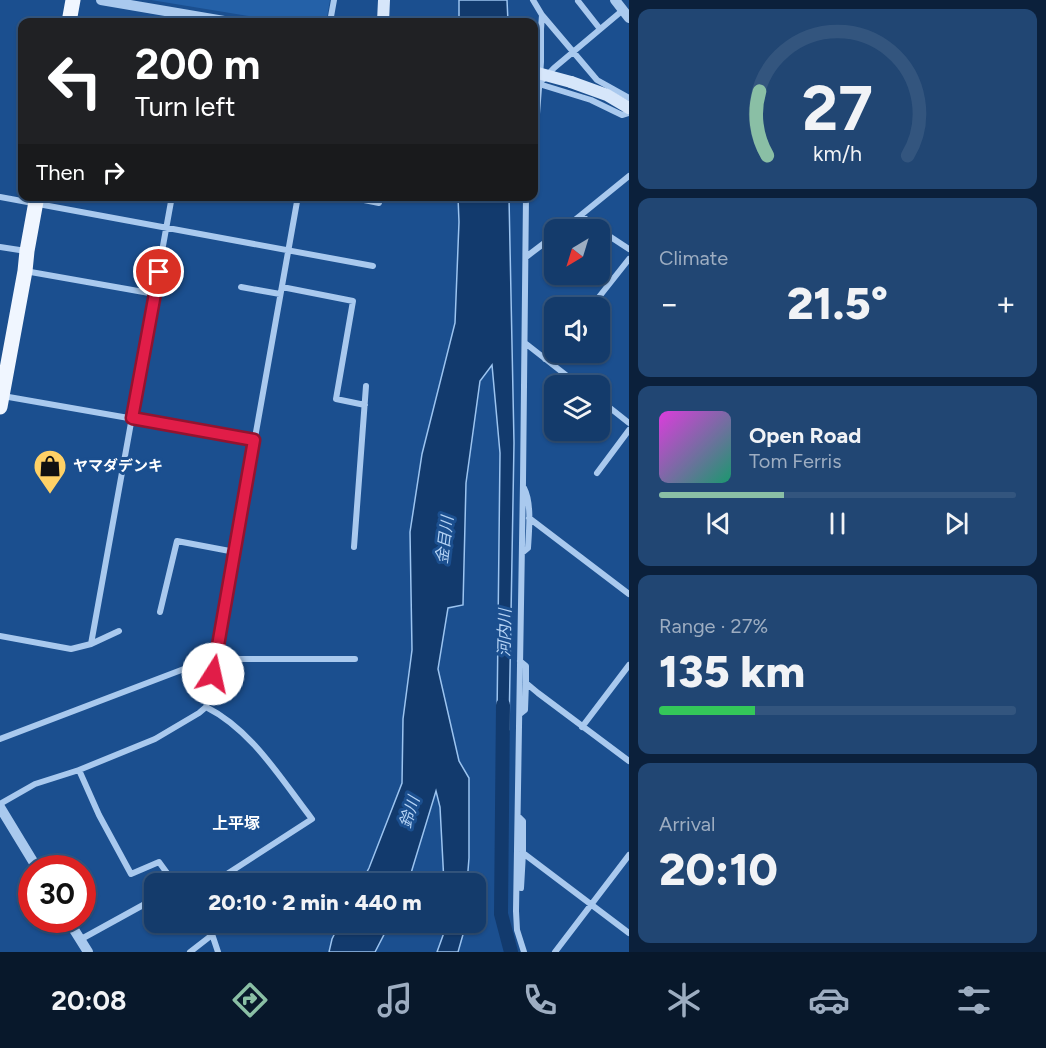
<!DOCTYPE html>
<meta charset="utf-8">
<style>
body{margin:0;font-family:Figtree,"Noto Sans JP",sans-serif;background:#214673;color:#f1f3f6;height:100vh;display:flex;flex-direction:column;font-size:22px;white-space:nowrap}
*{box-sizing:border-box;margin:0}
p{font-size:20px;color:#9dadc1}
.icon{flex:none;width:33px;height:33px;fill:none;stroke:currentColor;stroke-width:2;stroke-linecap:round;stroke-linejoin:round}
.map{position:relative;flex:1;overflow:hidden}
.details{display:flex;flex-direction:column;gap:9px;padding:9px;background:#0b203b;width:417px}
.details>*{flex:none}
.guide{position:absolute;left:18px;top:18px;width:520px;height:183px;border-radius:12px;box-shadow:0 2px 4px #0004,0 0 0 2px #33557e;background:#202124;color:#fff;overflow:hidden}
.needle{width:39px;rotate:218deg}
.tools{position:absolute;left:544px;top:219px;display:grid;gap:12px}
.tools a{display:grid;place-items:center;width:66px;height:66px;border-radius:12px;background:#143b6b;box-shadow:0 2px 4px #0004,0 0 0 2px #33557e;font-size:30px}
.speed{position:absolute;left:18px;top:855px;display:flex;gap:12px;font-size:30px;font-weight:700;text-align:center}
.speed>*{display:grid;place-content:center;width:78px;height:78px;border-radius:50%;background:#143b6b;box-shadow:0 2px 4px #0004,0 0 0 2px #33557e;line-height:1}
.speed .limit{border:9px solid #d22;background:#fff;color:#111}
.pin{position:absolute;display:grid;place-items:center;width:51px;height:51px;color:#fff;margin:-26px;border:3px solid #fff;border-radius:50%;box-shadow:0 2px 6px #0007}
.me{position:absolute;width:66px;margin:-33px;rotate:10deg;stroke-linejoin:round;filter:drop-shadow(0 0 4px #0008)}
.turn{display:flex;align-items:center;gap:21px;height:126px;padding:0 18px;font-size:27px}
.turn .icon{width:78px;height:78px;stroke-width:2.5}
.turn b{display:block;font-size:42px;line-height:51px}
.then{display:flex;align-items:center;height:57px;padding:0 18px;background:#0003;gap:12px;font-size:22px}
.big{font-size:45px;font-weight:800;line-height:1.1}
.details .widget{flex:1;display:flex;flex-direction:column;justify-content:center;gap:9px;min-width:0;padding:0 21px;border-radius:12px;background:#214673}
.details .dial{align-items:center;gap:0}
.dial svg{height:156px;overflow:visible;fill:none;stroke:#33557e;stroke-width:7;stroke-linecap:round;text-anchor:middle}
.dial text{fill:#f1f3f6;stroke:none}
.song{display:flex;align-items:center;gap:18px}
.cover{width:72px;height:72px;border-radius:9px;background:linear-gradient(135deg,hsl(300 70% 55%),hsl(160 70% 35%))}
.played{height:6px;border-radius:3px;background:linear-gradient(90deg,#8abfa5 35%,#33557e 35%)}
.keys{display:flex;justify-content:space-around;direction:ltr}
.heat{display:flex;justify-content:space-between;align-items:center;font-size:33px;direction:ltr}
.charge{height:9px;border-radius:4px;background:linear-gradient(90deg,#34c759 27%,#33557e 0)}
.trip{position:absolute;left:144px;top:873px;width:342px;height:60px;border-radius:12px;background:#143b6b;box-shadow:0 2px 4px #0004,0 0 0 2px #33557e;font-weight:800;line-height:60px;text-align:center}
.dock{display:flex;height:96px;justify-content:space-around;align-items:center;background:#08182b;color:#9dadc1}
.dock .icon{width:42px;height:42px}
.dock .active{color:#8abfa5}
.dock b{font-size:27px;color:#f1f3f6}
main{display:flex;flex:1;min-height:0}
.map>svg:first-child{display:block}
</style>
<main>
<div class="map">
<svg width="629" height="952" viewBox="0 0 629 952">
<rect width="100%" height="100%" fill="#1b4f8f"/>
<path fill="#2461a8" d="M 151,0 L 330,0 L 326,22 L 284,22 Z"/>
<path fill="#123a6d" stroke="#9cc4f0" stroke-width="1.5" d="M 459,0 L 507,0 L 508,22 L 459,22 Z
M 458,197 L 509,197 L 514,443 L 509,729 L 497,718 L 500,453 L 492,365 L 480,381 L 466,483 L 463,605 L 448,608 L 438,669 L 459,761 L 469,778 L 469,858 L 467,883 L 444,883 L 440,807 L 436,791 L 408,883 L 361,883 L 369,868 L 402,783 L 403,719 L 412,650 L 410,532 L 422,454 L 455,323 L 459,222 Z
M 340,923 L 340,922 L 390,923 L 375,952 L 329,952 L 332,939 Z
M 446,923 L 465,923 L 464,931 L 458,952 L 437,952 L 446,927 Z"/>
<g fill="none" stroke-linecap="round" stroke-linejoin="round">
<path stroke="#123a6d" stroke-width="14" d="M 503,705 L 501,914 L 511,952"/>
<path stroke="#a9c9ee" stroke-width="6" d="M 533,0 L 542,15 L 541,29 L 541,62 L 537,114 L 534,128
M 578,1 L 600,29
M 623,10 L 554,68 L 539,84 L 591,100 L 622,115 L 629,113
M 542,15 L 597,80 L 629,98
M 330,22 L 334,0
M 344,196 L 379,203
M 0,197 L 373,266
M 562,230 L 581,215
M 599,230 L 581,215 L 629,176
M 600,230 L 629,249
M 0,247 L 26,251
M 526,257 L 555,235
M 25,271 L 155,294
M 241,287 L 280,294
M 282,287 L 353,301 L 336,399 L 365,405
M 584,308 L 586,304 L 595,302 L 629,259
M 525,343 L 580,386
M 545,359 L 555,345
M 3,396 L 254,440
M 600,400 L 629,423
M 551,420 L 555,424
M 553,434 L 557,430
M 580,434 L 582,430
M 597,473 L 629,430
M 529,518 L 629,594
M 354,547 L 366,386
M 522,553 L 528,548 C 529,531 532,503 524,488
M 160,612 L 177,541 L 235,552
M 0,636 L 71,649 L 91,644 L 119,631
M 91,644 L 172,196
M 526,683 L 538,693 L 629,761
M 206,707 C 252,730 281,779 312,819 L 227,874 L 207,884
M 520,714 L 525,710 L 526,683 L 526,666 L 520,661
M 582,727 L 629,665
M 0,739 L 205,661 L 215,659 L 355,659
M 79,770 L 99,815 L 131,874 L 159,862 L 175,884
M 0,804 L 35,784 L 79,770 L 155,739 L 199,713 L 206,707 L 213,674 L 298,196
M 519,817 L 523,821 L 523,853 L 521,888
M 523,853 L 629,933
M 208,922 L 218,952
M 79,938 L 85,937 L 154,899
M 190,952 L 212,935
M 524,952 L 517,930 L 516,911 L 523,482 L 526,196
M 555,952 L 629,855"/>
<path stroke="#a9c9ee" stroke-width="10" d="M 101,0 L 230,22
M 615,0 L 629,18
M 0,807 L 37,868
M 68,920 L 88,952"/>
<path stroke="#d6e6fa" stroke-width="12" d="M 383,22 L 384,0
M 571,82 L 607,95 L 629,108"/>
<path stroke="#f0f6ff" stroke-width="15" d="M 69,22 L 73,0
M 0,407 L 25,271 L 27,251 L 37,196"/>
<path stroke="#d6e6fa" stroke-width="12" d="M 534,72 L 571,82"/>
</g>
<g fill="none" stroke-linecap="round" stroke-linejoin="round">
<g stroke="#92132f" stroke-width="15">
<path id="route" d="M 159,272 L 132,418 L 254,440 L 213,674"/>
</g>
<use href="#route" stroke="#e11d48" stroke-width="10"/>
</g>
<defs>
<g id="shop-pin" transform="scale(1.725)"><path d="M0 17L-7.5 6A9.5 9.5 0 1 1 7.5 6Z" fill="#ffd166" stroke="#1b4f8f"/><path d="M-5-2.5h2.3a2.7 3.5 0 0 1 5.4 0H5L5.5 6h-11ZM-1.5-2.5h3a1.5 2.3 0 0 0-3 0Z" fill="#111"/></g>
</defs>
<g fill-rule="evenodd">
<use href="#shop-pin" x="50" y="466"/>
</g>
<g text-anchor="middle" stroke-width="6" stroke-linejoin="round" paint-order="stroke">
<g font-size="15" font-weight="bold" fill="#fff" stroke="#1b4f8f" text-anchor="start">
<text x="73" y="471">ヤマダデンキ</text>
</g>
<g font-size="16" font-style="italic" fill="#b5d3f5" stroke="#1b4f8f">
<text transform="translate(444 540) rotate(-83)" y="6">金目川</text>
<text transform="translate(504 633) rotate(-89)" y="6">河内川</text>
<text transform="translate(409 812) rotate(-73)" y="6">鈴川</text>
</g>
<g font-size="16" font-weight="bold" fill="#fff" stroke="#1b4f8f">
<text x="236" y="829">上平塚</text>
</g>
</g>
</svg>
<div class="tools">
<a><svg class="needle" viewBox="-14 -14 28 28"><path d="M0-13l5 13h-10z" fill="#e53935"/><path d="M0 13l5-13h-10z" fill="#9dadc1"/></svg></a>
<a><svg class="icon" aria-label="sound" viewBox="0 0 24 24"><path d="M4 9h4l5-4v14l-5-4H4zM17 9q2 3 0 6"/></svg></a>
<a><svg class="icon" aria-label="layers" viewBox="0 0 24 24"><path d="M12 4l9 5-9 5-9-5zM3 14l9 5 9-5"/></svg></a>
</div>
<div class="speed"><div class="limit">30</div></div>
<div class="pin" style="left:159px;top:272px;background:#d93025"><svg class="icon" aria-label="arrive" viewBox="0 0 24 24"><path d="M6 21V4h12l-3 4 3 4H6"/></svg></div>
<svg class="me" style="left:213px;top:674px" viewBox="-20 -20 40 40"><circle r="19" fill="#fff"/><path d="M0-13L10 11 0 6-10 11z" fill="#e11d48"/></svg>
<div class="trip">20:10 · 2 min · 440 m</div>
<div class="guide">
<div class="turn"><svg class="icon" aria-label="left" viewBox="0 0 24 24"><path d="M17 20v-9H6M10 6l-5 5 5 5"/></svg><div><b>200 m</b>Turn left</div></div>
<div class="then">Then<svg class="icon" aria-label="right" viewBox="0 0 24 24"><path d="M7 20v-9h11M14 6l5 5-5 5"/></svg></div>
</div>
</div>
<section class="details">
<div class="widget dial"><svg viewBox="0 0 100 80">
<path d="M14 69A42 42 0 1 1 86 69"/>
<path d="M14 69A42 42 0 0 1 10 36" stroke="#8abfa5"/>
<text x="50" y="56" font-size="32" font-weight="700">27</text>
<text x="50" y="72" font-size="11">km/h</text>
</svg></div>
<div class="widget"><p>Climate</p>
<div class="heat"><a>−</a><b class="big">21.5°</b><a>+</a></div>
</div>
<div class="widget">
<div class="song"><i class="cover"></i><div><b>Open Road</b><p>Tom Ferris</p></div></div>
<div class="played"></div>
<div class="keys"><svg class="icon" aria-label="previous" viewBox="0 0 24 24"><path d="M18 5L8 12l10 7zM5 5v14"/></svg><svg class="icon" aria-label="pause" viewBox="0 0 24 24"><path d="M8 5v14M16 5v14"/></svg><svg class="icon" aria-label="next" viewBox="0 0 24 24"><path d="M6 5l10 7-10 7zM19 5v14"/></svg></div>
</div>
<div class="widget"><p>Range · 27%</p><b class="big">135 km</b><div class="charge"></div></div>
<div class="widget"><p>Arrival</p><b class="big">20:10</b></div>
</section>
</main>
<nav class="dock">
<b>20:08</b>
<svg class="icon active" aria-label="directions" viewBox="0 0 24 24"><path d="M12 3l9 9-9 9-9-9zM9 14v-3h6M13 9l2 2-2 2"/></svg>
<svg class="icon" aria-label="music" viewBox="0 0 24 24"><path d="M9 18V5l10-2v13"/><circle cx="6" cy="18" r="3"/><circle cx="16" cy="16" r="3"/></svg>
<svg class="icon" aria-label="phone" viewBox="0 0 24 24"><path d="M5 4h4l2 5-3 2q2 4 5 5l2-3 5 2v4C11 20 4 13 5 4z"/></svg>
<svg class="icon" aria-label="climate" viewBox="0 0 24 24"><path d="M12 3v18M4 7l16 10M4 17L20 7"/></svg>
<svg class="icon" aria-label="car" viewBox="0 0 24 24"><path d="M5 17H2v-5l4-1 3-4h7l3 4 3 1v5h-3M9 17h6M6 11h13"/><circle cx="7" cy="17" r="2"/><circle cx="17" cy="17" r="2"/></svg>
<svg class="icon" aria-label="filters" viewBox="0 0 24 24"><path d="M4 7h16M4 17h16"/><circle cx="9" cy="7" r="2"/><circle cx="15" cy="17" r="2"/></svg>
</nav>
